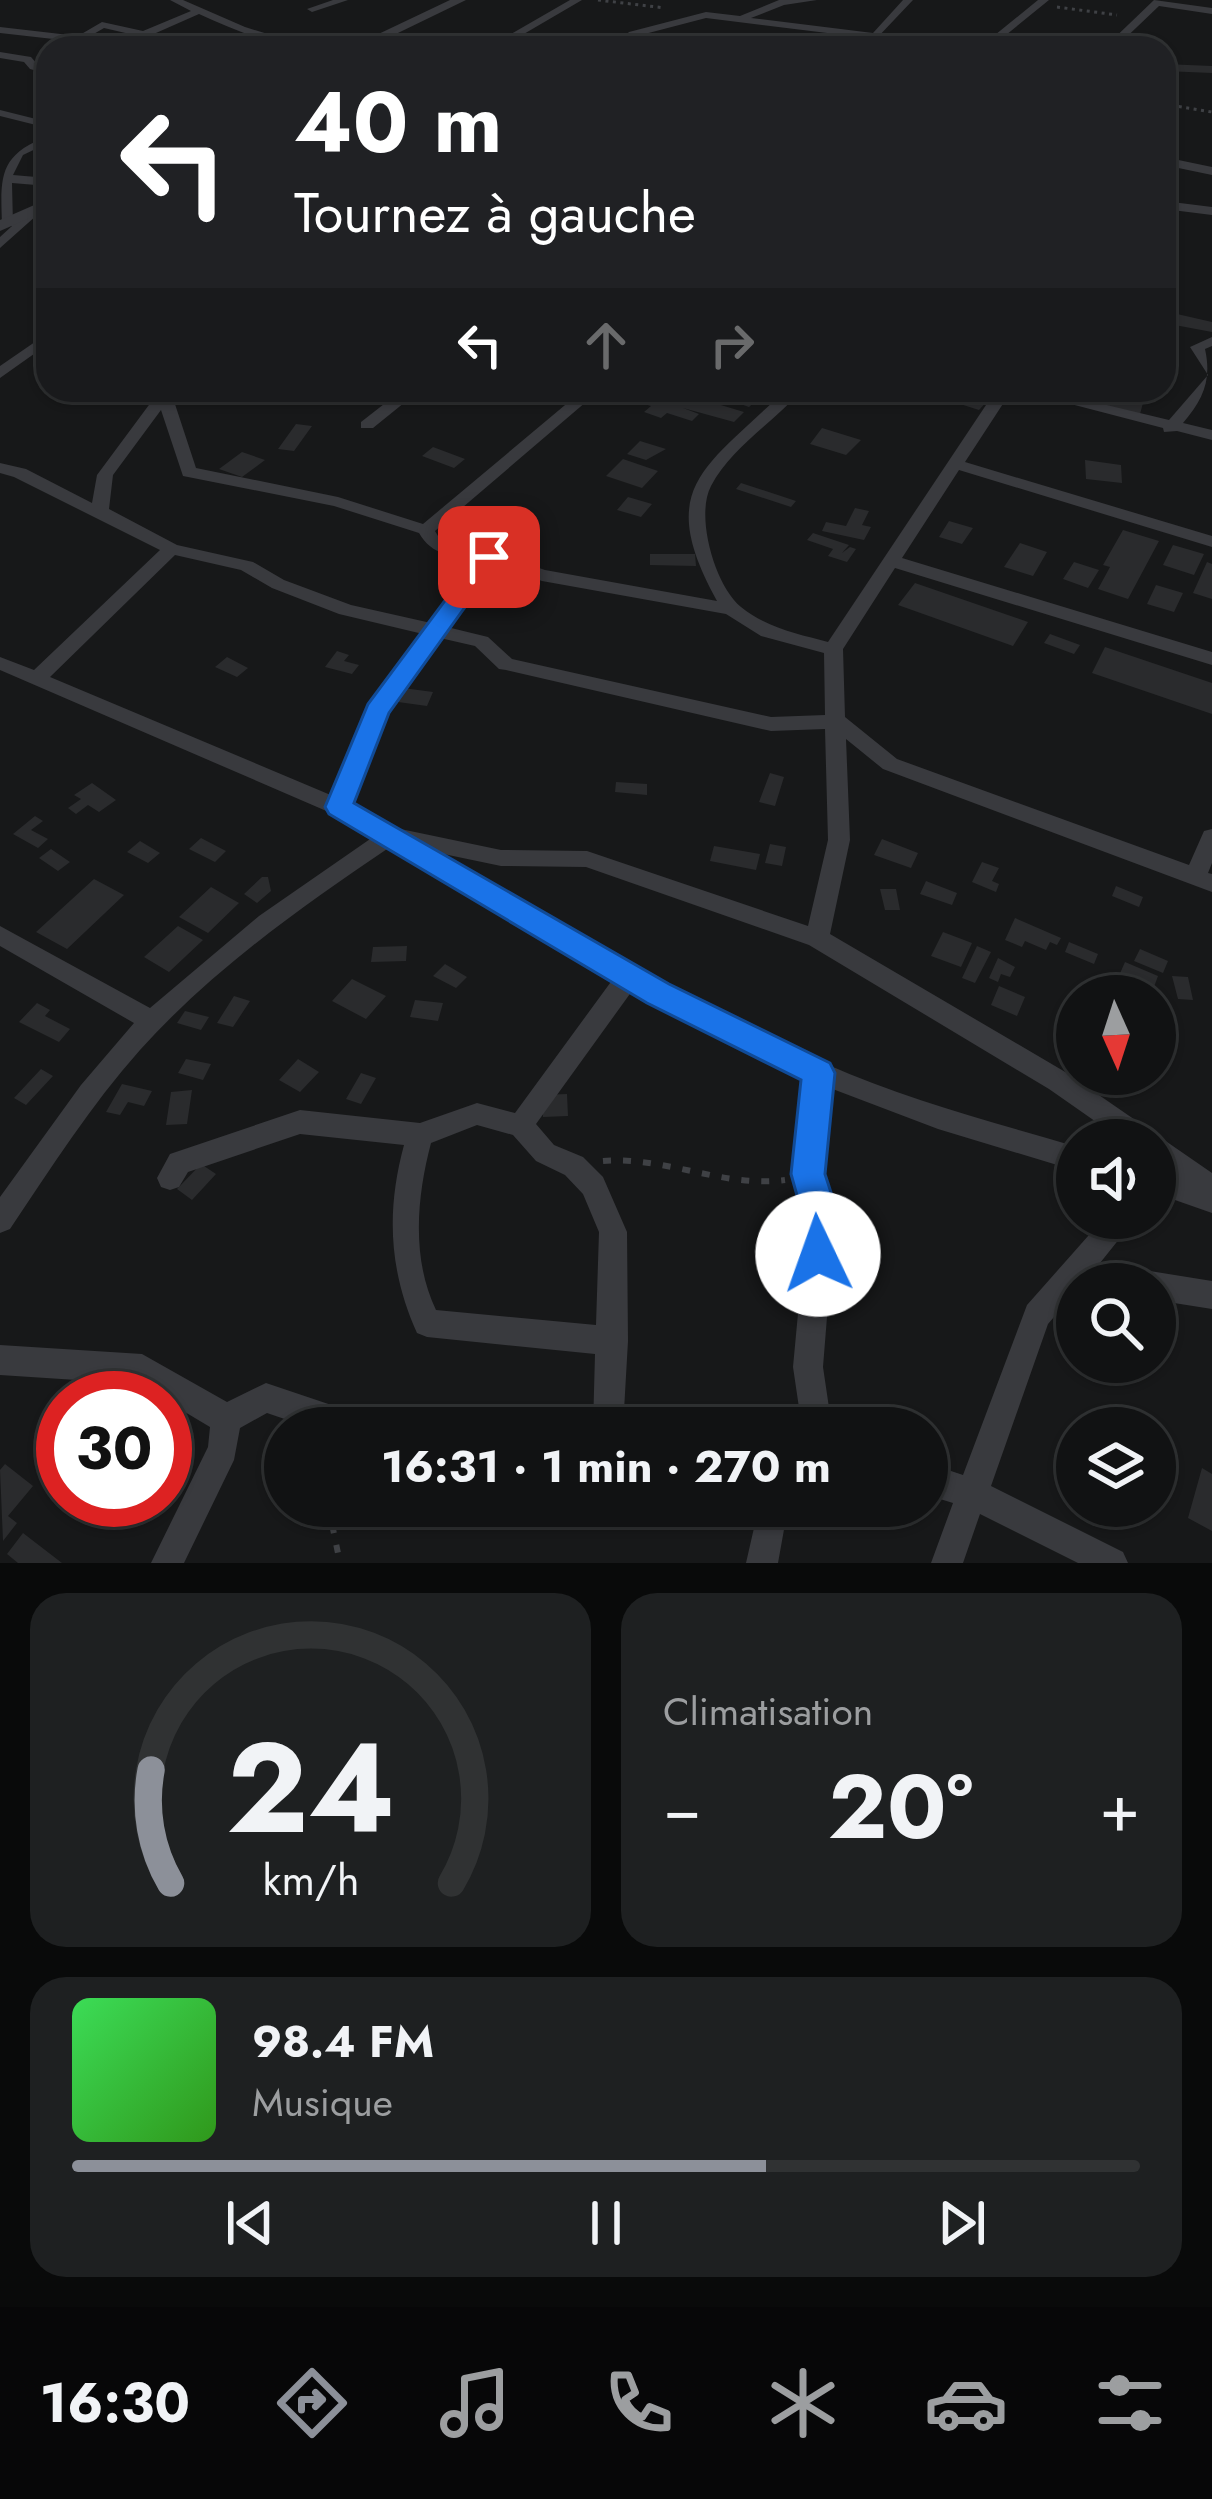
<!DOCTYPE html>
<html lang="fr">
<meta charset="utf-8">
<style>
body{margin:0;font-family:Jost,sans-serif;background:#1e2021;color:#f1f3f6;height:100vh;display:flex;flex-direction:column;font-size:45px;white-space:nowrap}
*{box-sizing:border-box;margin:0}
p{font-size:39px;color:#9c9ea0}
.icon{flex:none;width:66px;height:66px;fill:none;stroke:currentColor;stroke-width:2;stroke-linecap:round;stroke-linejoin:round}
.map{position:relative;height:1563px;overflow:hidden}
.details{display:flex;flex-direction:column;gap:30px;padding:30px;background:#090a0a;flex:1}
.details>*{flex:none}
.top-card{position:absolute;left:36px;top:36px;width:1140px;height:366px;border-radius:36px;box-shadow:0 3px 9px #0004,0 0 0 3px #303233;background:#202124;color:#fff;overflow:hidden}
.needle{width:78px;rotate:177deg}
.buttons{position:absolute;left:1056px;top:975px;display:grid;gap:24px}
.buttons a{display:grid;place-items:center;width:120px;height:120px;border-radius:50%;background:#111213;box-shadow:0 3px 9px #0004,0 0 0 3px #303233;font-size:60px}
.speed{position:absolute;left:36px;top:1371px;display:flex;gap:24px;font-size:60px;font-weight:700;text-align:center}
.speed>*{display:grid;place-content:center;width:156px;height:156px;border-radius:50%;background:#111213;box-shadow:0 3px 9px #0004,0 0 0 3px #303233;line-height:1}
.speed .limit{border:18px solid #d22;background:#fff;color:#111}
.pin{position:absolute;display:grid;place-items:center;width:102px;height:102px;color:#fff;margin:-51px;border-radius:24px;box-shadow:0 6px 18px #0006}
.me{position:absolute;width:132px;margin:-66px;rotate:357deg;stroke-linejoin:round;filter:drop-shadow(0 0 9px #0008)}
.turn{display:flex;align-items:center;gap:42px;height:252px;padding:0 60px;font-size:54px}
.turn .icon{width:156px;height:156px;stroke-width:2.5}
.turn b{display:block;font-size:84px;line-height:102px}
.lanes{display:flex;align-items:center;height:114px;padding:0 60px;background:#0003;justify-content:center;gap:60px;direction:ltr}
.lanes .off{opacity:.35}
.big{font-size:90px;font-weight:700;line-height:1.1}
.details .widget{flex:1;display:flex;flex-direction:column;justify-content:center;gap:18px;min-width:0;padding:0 42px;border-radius:36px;background:#1e2021}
.details .dial{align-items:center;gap:0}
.dial svg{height:312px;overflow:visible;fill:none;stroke:#303233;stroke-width:7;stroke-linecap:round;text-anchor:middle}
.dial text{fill:#f1f3f6;stroke:none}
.song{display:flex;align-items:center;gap:36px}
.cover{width:144px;height:144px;border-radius:18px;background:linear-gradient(135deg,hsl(130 70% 55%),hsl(110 70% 35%))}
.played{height:12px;border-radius:6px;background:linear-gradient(90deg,#8c9099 65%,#303233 65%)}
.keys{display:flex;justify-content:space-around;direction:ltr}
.heat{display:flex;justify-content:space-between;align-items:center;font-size:66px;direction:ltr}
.details .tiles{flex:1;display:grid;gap:30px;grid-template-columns:1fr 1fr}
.widget:last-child{grid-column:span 2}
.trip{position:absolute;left:264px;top:1407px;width:684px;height:120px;border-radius:60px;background:#111213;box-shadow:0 3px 9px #0004,0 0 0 3px #303233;font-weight:700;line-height:120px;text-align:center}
.tab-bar{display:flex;height:192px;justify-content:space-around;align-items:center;background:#070708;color:#9c9ea0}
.tab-bar .icon{width:84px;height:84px}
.tab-bar .current{color:#8c9099}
.tab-bar b{font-size:54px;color:#f1f3f6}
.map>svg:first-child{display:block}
</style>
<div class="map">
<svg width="1212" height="1563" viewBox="0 0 1212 1563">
<rect width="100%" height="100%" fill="#171819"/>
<path fill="#2a2b2d" d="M 1164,64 L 1212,66 L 1212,73 L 1164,71 Z
M 1164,311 L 1212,322 L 1212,332 L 1164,323 Z
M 629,390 L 671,390 L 744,412 L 734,422 L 683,408 L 699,414 L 692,421 L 667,413 L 661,418 L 644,412 L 651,406 L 641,403 L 648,397 Z
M 701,390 L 758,390 L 765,392 L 749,407 Z
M 937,390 L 966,390 L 991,397 L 979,410 L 932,395 Z
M 1107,396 L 1143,403 L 1140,414 L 1104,407 Z
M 296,424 L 312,426 L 294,451 L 278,449 Z
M 822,428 L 861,440 L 846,455 L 810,444 Z
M 640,441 L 666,449 L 646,460 L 627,454 Z
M 433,447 L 465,459 L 454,468 L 422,456 Z
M 242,452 L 265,460 L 242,477 L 219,469 Z
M 623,459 L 658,471 L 642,488 L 606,476 Z
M 1085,460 L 1121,465 L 1122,483 L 1086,479 Z
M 741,483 L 796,501 L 791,507 L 736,489 Z
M 628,497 L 652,504 L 641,517 L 617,510 Z
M 855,508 L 869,511 L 862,525 L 871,527 L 864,540 L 822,531 L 826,522 L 846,526 Z
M 949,521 L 973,528 L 962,544 L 939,537 Z
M 1123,530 L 1159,541 L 1128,599 L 1098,589 L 1110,567 L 1103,565 Z
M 813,533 L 849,545 L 842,553 L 850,547 L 856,549 L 847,562 L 828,556 L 833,549 L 807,540 Z
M 1020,543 L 1047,552 L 1033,576 L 1004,567 Z
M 1173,545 L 1204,554 L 1194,575 L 1163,565 Z
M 650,554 L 695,554 L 696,566 L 650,565 Z
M 1074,562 L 1099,570 L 1088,588 L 1063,579 Z
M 1207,562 L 1212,564 L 1212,599 L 1193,593 Z
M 915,583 L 1028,622 L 1013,646 L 898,605 Z
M 1156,585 L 1183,593 L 1174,612 L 1147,604 Z
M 1050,634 L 1080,645 L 1074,654 L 1044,643 Z
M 1105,647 L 1212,683 L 1212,714 L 1092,673 Z
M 337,651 L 349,655 L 344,661 L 359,665 L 352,674 L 325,667 Z
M 227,657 L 248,668 L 237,677 L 215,667 Z
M 403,688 L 433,692 L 427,706 L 398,702 Z
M 770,773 L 784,777 L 775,806 L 759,802 Z
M 616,782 L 647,784 L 647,795 L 615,792 Z
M 92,783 L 116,800 L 99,812 L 88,805 L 76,814 L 68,808 L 81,799 L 74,795 Z
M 35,816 L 43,821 L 31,830 L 48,839 L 38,848 L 13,834 Z
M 201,838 L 226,851 L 215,862 L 189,849 Z
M 882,839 L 918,853 L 911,868 L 874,855 Z
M 140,841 L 160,853 L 148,863 L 127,852 Z
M 770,844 L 786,847 L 782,866 L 765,863 Z
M 714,846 L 760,854 L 756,870 L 710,861 Z
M 51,849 L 70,862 L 58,871 L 39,858 Z
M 982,862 L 999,868 L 992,881 L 999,884 L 996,892 L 972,882 Z
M 262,877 L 268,877 L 271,891 L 257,903 L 244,894 Z
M 94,879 L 124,895 L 67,949 L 36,932 Z
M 926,881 L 957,893 L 952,905 L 920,894 Z
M 1116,886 L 1143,897 L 1139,907 L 1112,896 Z
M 211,887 L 239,903 L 208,933 L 179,917 Z
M 880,889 L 896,889 L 900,910 L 885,910 Z
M 1015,918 L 1061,938 L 1057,945 L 1050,942 L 1046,950 L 1025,941 L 1022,947 L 1005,940 Z
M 178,926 L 203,940 L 169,972 L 144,957 Z
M 943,932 L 972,943 L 961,967 L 931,956 Z
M 1069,942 L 1098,954 L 1094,964 L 1065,952 Z
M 407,946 L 406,961 L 371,962 L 373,947 Z
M 977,946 L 991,952 L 975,983 L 962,978 Z
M 1140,949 L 1168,961 L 1163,973 L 1134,961 Z
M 998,958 L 1015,967 L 1010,977 L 1001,974 L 998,982 L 989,978 Z
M 1125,962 L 1158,976 L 1151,995 L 1114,987 Z
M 445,964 L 467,977 L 456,988 L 433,976 Z
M 1172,976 L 1188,977 L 1193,1000 L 1178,999 Z
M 352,979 L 386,996 L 366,1019 L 332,1001 Z
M 999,986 L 1025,997 L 1017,1016 L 991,1005 Z
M 234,996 L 250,1001 L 233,1027 L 217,1023 Z
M 415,1000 L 443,1003 L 438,1021 L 410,1017 Z
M 37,1003 L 50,1010 L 45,1016 L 70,1029 L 59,1042 L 19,1022 Z
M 185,1011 L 209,1017 L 201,1030 L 177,1023 Z
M 186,1059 L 211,1064 L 203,1080 L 178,1073 Z
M 298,1059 L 319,1072 L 300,1092 L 279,1080 Z
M 41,1069 L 53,1076 L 26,1105 L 14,1098 Z
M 361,1073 L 376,1078 L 361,1104 L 346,1099 Z
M 122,1084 L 152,1091 L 144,1106 L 128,1102 L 120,1115 L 106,1112 Z
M 192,1090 L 187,1124 L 166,1125 L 171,1092 Z
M 567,1094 L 568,1116 L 543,1117 L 542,1095 Z
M 201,1164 L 216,1174 L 192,1200 L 177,1189 Z
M 5,1464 L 33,1486 L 8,1516 L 17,1523 L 3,1541 L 0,1470 Z
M 1202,1468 L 1212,1474 L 1212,1531 L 1188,1518 Z
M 23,1533 L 62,1563 L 18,1563 L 7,1554 Z"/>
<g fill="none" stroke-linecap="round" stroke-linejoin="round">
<path stroke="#3f4145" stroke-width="3" stroke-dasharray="3 4.5" stroke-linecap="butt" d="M 598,0 L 665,8
M 1057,7 L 1117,15
M 1164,104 L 1212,112"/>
<path stroke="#3f4145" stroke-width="6" stroke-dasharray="8 12" stroke-linecap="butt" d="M 603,1161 C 666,1156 722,1188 785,1180
M 337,1506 L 332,1524 L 340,1563"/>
<path fill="#393a3e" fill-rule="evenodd" d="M 170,0 L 183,0 L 245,27 L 313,48 C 274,48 235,30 199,14 L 122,48 L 108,48 L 134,35 L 104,28 L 80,42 L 0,33 L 0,27 L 78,36 L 102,22 L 143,31 L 191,11 Z
M 333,0 L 348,0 L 312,12 L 307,9 Z
M 570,0 L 582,0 L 500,48 L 487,48 Z
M 779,0 L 817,0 L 784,5 L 751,18 L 873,33 L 903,0 L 913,0 L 876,39 L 706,18 L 637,36 L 631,42 L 663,48 L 613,48 L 629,32 L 706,12 L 740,16 Z
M 1038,0 L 1049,0 L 990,48 L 979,48 Z
M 1154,0 L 1212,8 L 1212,14 L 1159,6 L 1115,48 L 1104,48 Z
M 371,38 L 411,45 L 416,48 L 367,43 Z
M 0,52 L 31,57 L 38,65 L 48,68 L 48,74 L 30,69 L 24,62 L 0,58 Z
M 0,110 L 48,122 L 48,128 L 0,116 Z
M 48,136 L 48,143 L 23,155 L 13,175 L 48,178 L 48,186 L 12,183 L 13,225 L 36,204 L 46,207 L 0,248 L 0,237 L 12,226 L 2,223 C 0,174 0,155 48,136 Z
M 1164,157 L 1212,167 L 1212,175 L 1164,165 Z
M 1164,201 L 1212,207 L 1212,215 L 1164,209 Z
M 48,333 L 48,344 L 0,378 L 0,366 Z
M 1212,337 L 1212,346 L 1205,349 C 1212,380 1203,400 1183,423 L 1212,430 L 1212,440 L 1177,431 L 1164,432 L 1163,428 L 1017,390 L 1044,390 L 1169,420 L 1208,375 L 1190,347 Z
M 160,390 L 175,391 L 172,395 L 196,468 L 338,497 L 423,524 L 583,390 L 600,390 L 435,531 L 441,541 L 450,545 L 495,553 L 545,570 L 717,601 C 653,485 707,468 785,390 L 802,390 C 774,422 731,448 711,486 C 695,516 715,586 741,607 C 767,628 798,634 828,642 L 996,390 L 1012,390 L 965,462 L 1212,536 L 1212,547 L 959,470 L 902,558 L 1212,652 L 1212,665 L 895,568 L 843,649 L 845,717 L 897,759 L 1189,865 L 1204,831 L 1212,829 L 1212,863 L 1208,873 L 1212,874 L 1212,892 L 883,769 L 846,739 L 850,840 L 830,934 L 1067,1073 L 1212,1173 L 1212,1213 L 1155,1193 L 1155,1169 L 1170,1174 L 1155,1163 L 1155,1140 L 1122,1140 L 1049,1089 L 809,945 L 586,867 L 501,866 L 434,852 C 563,927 689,1004 826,1064 C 907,1100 993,1122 1077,1147 L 1077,1171 L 938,1129 L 830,1088 L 821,1174 L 835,1217 L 823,1367 L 832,1428 L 802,1428 L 793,1367 L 807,1217 L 795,1174 L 806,1079 L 632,991 L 536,1124 L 554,1145 L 583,1157 L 603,1177 L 627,1232 L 628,1341 L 623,1428 L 593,1428 L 595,1354 L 427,1337 L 417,1333 C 389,1271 386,1211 404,1145 L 300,1134 L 188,1172 L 179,1187 L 170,1190 L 161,1187 L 157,1178 L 170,1154 L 300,1110 L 420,1123 L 477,1103 L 515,1113 L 613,979 L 390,847 C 301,907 212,970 140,1050 C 91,1105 51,1168 10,1229 L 0,1233 L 0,1197 L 81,1085 L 134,1023 L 0,946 L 0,926 L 150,1008 L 259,916 L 373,837 L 331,813 L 0,670 L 0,657 L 34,670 L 160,550 L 14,477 L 0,473 L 0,463 L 26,469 L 92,503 L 97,475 ZM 161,410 L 183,476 L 334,506 L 419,533 C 432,556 453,556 477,560 L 431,623 L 351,605 L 284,580 L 253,562 L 177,545 L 109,509 L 113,475 ZM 175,555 L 241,570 L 272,588 L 339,614 L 423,634 L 367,710 L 333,796 L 50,677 ZM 493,564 L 542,581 L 726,614 L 761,636 L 824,653 L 825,715 L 771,717 L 512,659 L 488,637 L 447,627 ZM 440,638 L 475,646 L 499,669 L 506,670 L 771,731 L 825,729 L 828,840 L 808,926 L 587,851 L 501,850 L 391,827 L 351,804 L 386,712 ZM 477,1125 L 513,1135 L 536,1161 L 565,1175 L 583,1194 L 599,1232 L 596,1325 L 436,1310 C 411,1258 417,1196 431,1143 Z
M 402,390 L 420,390 L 373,428 L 361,428 L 361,422 Z
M 1104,1218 L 1136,1218 L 1100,1263 L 1212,1281 L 1212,1309 L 1155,1300 L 1155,1284 L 1077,1284 L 1077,1290 L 1048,1324 L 991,1486 L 1123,1552 L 1128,1563 L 1078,1563 L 980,1514 L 963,1563 L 931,1563 L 953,1503 L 927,1495 L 927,1463 L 963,1475 L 1027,1305 Z
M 0,1345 L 142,1354 L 227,1402 L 266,1383 L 367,1417 L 371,1428 L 311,1428 L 267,1413 L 240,1428 L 234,1460 L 184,1563 L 151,1563 L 208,1447 L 210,1427 L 138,1384 L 0,1375 Z
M 759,1506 L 796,1506 L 785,1524 L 778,1563 L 746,1563 Z"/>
<path fill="#393a3e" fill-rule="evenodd" d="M 450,0 L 466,0 L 367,48 L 349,48 Z
M 48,199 L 48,210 L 0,231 L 0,220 Z"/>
</g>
<path fill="#1a73e8" stroke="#114b97" stroke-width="3" d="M 489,550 L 501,557 L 389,713 L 354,803 L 669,984 L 830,1063 L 835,1073 L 825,1174 L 839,1217 L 831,1267 L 818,1272 L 805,1267 L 800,1254 L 803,1217 L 791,1174 L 801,1080 L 647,1003 L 329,814 L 325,807 L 368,704 L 481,552 Z"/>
</svg>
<div class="buttons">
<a><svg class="needle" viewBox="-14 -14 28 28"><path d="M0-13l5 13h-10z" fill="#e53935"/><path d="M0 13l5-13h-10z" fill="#9c9ea0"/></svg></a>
<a><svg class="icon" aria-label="sound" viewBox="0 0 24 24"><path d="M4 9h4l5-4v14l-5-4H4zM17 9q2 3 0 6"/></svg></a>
<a><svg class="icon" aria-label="search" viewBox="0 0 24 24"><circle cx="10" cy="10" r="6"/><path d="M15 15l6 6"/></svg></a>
<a><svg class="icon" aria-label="layers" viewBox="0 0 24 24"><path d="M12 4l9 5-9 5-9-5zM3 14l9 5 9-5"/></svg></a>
</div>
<div class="speed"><div class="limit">30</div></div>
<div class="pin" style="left:489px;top:557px;background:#d93025"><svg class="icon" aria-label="arrive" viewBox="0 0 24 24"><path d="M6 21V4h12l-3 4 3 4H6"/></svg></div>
<svg class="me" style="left:818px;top:1254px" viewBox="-20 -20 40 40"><circle r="19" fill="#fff"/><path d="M0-13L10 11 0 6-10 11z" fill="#1a73e8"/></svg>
<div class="trip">16:31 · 1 min · 270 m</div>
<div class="top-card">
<div class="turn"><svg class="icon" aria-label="left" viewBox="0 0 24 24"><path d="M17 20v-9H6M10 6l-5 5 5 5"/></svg><div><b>40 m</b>Tournez à gauche</div></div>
<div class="lanes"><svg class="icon" aria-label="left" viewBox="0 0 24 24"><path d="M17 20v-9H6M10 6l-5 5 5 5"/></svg><svg class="icon off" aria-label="ahead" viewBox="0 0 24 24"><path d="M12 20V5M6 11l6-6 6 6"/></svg><svg class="icon off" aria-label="right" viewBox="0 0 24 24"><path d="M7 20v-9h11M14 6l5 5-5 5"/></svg></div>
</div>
</div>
<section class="details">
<div class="tiles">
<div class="widget dial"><svg viewBox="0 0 100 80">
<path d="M14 69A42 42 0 1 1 86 69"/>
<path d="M14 69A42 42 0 0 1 9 40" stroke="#8c9099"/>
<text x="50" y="56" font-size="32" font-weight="700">24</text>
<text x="50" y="72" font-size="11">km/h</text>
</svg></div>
<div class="widget"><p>Climatisation</p>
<div class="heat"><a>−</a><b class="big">20°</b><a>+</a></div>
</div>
<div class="widget">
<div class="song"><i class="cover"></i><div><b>98.4 FM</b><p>Musique</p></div></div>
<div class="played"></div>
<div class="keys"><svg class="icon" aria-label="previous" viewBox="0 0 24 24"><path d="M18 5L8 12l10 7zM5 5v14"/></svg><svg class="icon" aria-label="pause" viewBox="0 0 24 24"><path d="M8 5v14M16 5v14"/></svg><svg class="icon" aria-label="next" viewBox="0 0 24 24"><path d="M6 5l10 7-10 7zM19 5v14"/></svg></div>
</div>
</div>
</section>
<nav class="tab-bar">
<b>16:30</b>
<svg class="icon current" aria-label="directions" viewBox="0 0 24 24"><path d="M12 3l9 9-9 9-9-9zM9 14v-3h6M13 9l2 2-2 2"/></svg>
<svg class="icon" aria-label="music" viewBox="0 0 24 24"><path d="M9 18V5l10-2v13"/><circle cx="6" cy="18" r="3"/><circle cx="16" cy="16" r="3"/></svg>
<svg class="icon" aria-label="phone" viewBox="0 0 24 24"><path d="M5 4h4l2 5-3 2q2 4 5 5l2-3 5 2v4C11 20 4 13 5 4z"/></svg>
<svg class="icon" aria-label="climate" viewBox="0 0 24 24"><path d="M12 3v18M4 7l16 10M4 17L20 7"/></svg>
<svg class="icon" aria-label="car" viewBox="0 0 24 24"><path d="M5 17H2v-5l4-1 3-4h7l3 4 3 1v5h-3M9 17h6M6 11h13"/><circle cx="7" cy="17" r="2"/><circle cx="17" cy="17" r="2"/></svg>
<svg class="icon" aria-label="filters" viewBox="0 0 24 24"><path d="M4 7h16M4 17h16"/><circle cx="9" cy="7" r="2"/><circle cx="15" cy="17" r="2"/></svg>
</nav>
